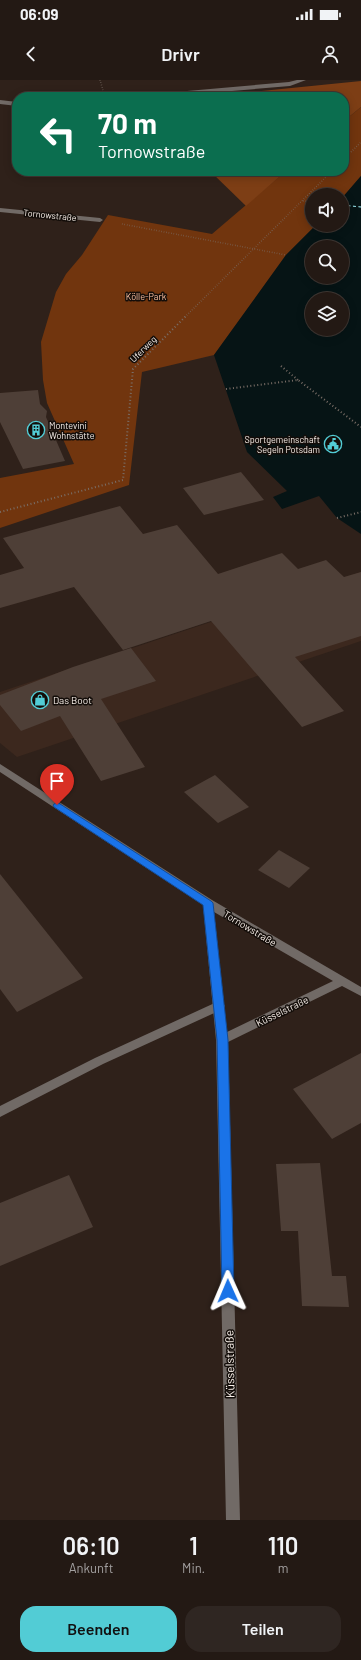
<!DOCTYPE html>
<html lang="de">
<meta charset="utf-8">
<style>
:root{--surface:#231914;--page:#2f2622;--text:#f1f3f6;--muted:#a3a0a0;--line:#403834;--accent:#52ccd5}
body{margin:0;font-family:Barlow,sans-serif;background:var(--page);color:var(--text);height:100vh;display:flex;flex-direction:column;font-size:15px;white-space:nowrap}
*{box-sizing:border-box;margin:0}
p{font-size:13px;color:var(--muted)}
.icon{flex:none;width:22px;height:22px;fill:none;stroke:currentColor;stroke-width:2;stroke-linecap:round;stroke-linejoin:round}
.map{position:relative;height:1440px;overflow:hidden}
.details{display:flex;flex-direction:column;background:var(--surface);flex:1}
.details>*{flex:none}
.top-card{position:absolute;left:12px;top:12px;width:337px;height:84px;border-radius:16px;box-shadow:0 2px 10px #0003,0 0 0 1px var(--line);background:#0b6e4f;color:#fff;overflow:hidden}
.fabs{position:absolute;left:305px;top:108px;display:grid;gap:8px}
.fabs a{display:grid;place-items:center;width:44px;height:44px;border-radius:50%;background:var(--surface);box-shadow:0 2px 10px #0003,0 0 0 1px var(--line);font-size:20px}
.pin{position:absolute;display:grid;place-items:center;width:34px;height:34px;color:#fff;margin:-41px -17px;border-radius:50% 50% 50% 0;rotate:-45deg;box-shadow:0 0 4px #0007}
.pin .icon{rotate:45deg}
.me{position:absolute;width:44px;margin:-22px;rotate:359deg;stroke-linejoin:round;filter:drop-shadow(0 0 3px #0008)}
.turn{display:flex;align-items:center;gap:14px;height:84px;padding:0 20px;font-size:18px}
.turn .icon{width:52px;height:52px;stroke-width:2.5}
.turn b{display:block;font-size:28px;line-height:34px}
.eta{display:flex;justify-content:space-evenly;align-items:center;height:68px;text-align:center}
.eta b{font-size:24px;font-weight:600;line-height:28px}
.cta{display:flex;gap:8px;margin-top:auto;padding:8px 20px}
.cta a{flex:1;height:46px;border-radius:16px;background:var(--accent);color:#111;font-size:16px;font-weight:600;line-height:46px;text-align:center}
.cta a+a{background:var(--page);color:var(--text)}
.status{display:flex;justify-content:space-between;align-items:center;height:28px;padding:0 20px;background:var(--surface);direction:ltr}
.status svg{height:11px;fill:currentColor}
header{display:flex;justify-content:space-between;align-items:center;height:52px;padding:0 20px;background:var(--surface);font-size:18px;font-weight:600}
.map>svg:first-child{display:block}
.built{fill:#3c281e}
.green{fill:#71350e}
.forest{fill:#7d3e15}
.water{fill:#061415;fill-rule:evenodd}
.lines{fill:none;stroke-linecap:round;stroke-linejoin:round}
.ferry{stroke:#a3f4fb;stroke-width:1;stroke-dasharray:3 2.5;stroke-linecap:butt}
.building{fill:#4e3f37}
.path-far1{stroke:#7a6e67;stroke-width:1.5;stroke-dasharray:0.5 2;stroke-linecap:butt}
.path{stroke:#7a6e67;stroke-width:2;stroke-dasharray:1 2.5;stroke-linecap:butt}
.lane{fill:#716a66;fill-rule:evenodd}
.street{fill:#716a66;fill-rule:evenodd}
.route{fill:#1a73e8;stroke:#114b97}
.labels{text-anchor:middle;dominant-baseline:central;stroke-width:3;stroke-linejoin:round;paint-order:stroke}
.far-street-label{font-size:9px;fill:#f8efe9;stroke:#130d09}
.far-park-label{font-size:9px;fill:#fdc2a3;stroke:#130d09}
.far-poi-label{font-size:9px;fill:#f8efe9;stroke:#130d09;text-anchor:start}
.poi-label{font-size:10px;fill:#f8efe9;stroke:#130d09;text-anchor:start}
.street-label{font-size:10px;fill:#f8efe9;stroke:#130d09}
.near-street-label{font-size:12px;fill:#f8efe9;stroke:#130d09}
</style>
<div class="status"><b>06:09</b><svg viewBox="0 0 49 12"><path d="M0 12V9h3v3zM5 12V6h3v6zM10 12V3h3v9zM15 12V0h3v12zM26 1h20v11H26zM47 4h2v5h-2z"/></svg></div>
<header><svg class="icon" aria-label="back" viewBox="0 0 24 24"><path d="M15 5l-7 7 7 7"/></svg>Drivr<svg class="icon" aria-label="person" viewBox="0 0 24 24"><circle cx="12" cy="8" r="4"/><path d="M4 21q1-7 8-7t8 7"/></svg></header>
<div class="map">
<svg width="361" height="1440" viewBox="0 0 361 1440">
<rect width="100%" height="100%" fill="#2f211a"/>
<path class="built" d="M361,492v69l-344,116 -17,-14v-51z"/>
<path class="green" d="M361,27v69l-19,22v-3h-30v30h4l-30,30 -72,100 -72,17 -13,113 -129,43v-50l74,-14 -27,-61 -4,-23 -2,-38 15,-50 10,-18 16,-19 26,-40 104,19 74,-63h58v-50z"/>
<g class="forest">
<path d="M361,1v26l-17,14v-24h-143z"/>
<path d="M210,91h76l-40,35z"/>
</g>
<path class="water" d="M361,96v358l-24,-16 -18,-22 -37,13 -9,-12 14,-6 -40,-39 -33,-97 72,-100 30,-30h26v-27zM312,167h30v30h-30zM312,219h30v30h-30z"/>
<g class="lines">
<path class="ferry" d="M342,125l19,2"/>
</g>
<g class="building">
<path d="M38,310l2,14 7,7 -1,6 19,44 -42,8 -23,-47v-29z"/>
<path d="M241,392l23,28 -60,15 -21,-27z"/>
<path d="M120,426l23,28 34,-9 41,49 64,-21 16,16 28,-9 18,17 17,-5v64l-66,21 49,54 -42,16 -91,-106 -88,29 -49,-63 -74,21v-33l24,-7 -21,-30z"/>
<path d="M131,568l25,33 -55,18 44,68 -44,14 -41,-65 -39,15 -21,-26v-10l73,-28z"/>
<path d="M215,695l34,32 -31,16 -34,-31z"/>
<path d="M279,770l31,18 -21,20 -31,-18z"/>
<path d="M0,794l83,104 -66,34 -17,-23z"/>
<path d="M361,973v70l-29,16 -39,-50z"/>
<path d="M320,1083l12,113h14l3,31 -47,-1 -4,-75h-17l-5,-67z"/>
<path d="M69,1095l24,52 -93,39v-63z"/>
</g>
<g class="lines">
<g class="path-far1">
<path d="M100,0l5,17"/>
<path d="M344,79l17,-17"/>
<path d="M303,121l9,1"/>
<path d="M122,144l164,31"/>
<path d="M185,237l147,-146"/>
</g>
<g class="path">
<path d="M281,286l17,14"/>
<path d="M226,309l72,-9 63,47"/>
<path d="M0,432l123,-32 10,-111 53,-53"/>
<path d="M337,438l24,-6"/>
</g>
<g class="lane">
<path d="M0,128l100,10 3,2 -3,2 -100,-10z"/>
<path d="M219,921l4,2 2,3 -2,3 -120,55 -103,53v-11l95,-48z"/>
</g>
<g class="street">
<path d="M297,0h9l-16,6 -130,11h-22l3,-2 148,-13z"/>
<path d="M0,20l17,2v4l-17,-2z"/>
<path d="M0,684l212,136 149,87v9l-19,-10 -114,56 12,478h-14l-10,-480 -13,-135 -203,-133zM214,832l119,69 -106,51z"/>
</g>
</g>
<path class="route" d="M57,722l154,99 2,2 15,137 6,251 -2,4 -4,2 -5,-2 -1,-4 -5,-251 -14,-135 -149,-98 -1,-2z"/>
<defs>
<symbol id="building-ring" viewBox="-11 -11 22 22"><circle r="9.5" fill="#130d09" stroke="#52ccd5" stroke-width="1.5"/><path d="M-4-6H4V6H1V3H-1V6H-4ZM-2.5-4.3h1.7v1.8h-1.7ZM.8-4.3h1.7v1.8H.8ZM-2.5-1h1.7V.8h-1.7ZM.8-1h1.7V.8H.8Z" fill="#52ccd5"/></symbol>
<symbol id="civic-ring" viewBox="-11 -11 22 22"><circle r="9.5" fill="#130d09" stroke="#52ccd5" stroke-width="1.5"/><path d="M-.6-6.5H3V-4.5H.6V-3L4-1V1h2V6H-6V1h2V-1L-.6-3ZM-1.2 2.5V6h2.4V2.5Z" fill="#52ccd5"/></symbol>
<symbol id="shop-ring" viewBox="-11 -11 22 22"><circle r="9.5" fill="#130d09" stroke="#52ccd5" stroke-width="1.5"/><path d="M-5-2.5h2.3a2.7 3.5 0 0 1 5.4 0H5L5.5 6h-11ZM-1.5-2.5h3a1.5 2.3 0 0 0-3 0Z" fill="#52ccd5"/></symbol>
</defs>
<g fill-rule="evenodd">
<use href="#building-ring" x="26" y="340" width="20" height="20"/>
<use href="#civic-ring" x="323" y="354" width="20" height="20"/>
<use href="#shop-ring" x="30" y="610" width="20" height="20"/>
</g>
<g class="labels">
<g class="far-street-label">
<text transform="translate(50 135) rotate(6)">Tornowstraße</text>
<text transform="translate(143 269) rotate(-45)">Uferweg</text>
</g>
<g class="far-park-label">
<text x="146" y="216">Kölle-Park</text>
</g>
<g class="far-poi-label">
<text x="49" y="345">Montevini<tspan x="49" dy="10">Wohnstätte</tspan></text>
<text x="320" y="359" text-anchor="end">Sportgemeinschaft<tspan x="320" dy="10">Segeln Potsdam</tspan></text>
</g>
<g class="poi-label">
<text x="53" y="620">Das Boot</text>
</g>
<g class="street-label">
<text transform="translate(250 848) rotate(31)">Tornowstraße</text>
<text transform="translate(282 931) rotate(-26)">Küsselstraße</text>
</g>
<g class="near-street-label">
<text transform="translate(229 1284) rotate(-91)">Küsselstraße</text>
</g>
</g>
</svg>
<div class="fabs">
<a><svg class="icon" aria-label="sound" viewBox="0 0 24 24"><path d="M4 9h4l5-4v14l-5-4H4zM17 9q2 3 0 6"/></svg></a>
<a><svg class="icon" aria-label="search" viewBox="0 0 24 24"><circle cx="10" cy="10" r="6"/><path d="M15 15l6 6"/></svg></a>
<a><svg class="icon" aria-label="layers" viewBox="0 0 24 24"><path d="M12 4l9 5-9 5-9-5zM3 14l9 5 9-5"/></svg></a>
</div>
<div class="pin" style="left:57px;top:725px;background:#d93025"><svg class="icon" aria-label="arrive" viewBox="0 0 24 24"><path d="M6 21V4h12l-3 4 3 4H6"/></svg></div>
<svg class="me" style="left:228px;top:1211px" viewBox="-20 -20 40 40"><path d="M0-17L14 15 0 8-14 15z" fill="#1a73e8" stroke="#fff" stroke-width="4"/></svg>
<div class="top-card">
<div class="turn"><svg class="icon" aria-label="left" viewBox="0 0 24 24"><path d="M17 20v-9H6M10 6l-5 5 5 5"/></svg><div><b>70 m</b>Tornowstraße</div></div>
</div>
</div>
<section class="details">
<div class="eta">
<div><b>06:10</b><p>Ankunft</p></div>
<div><b>1</b><p>Min.</p></div>
<div><b>110</b><p>m</p></div>
</div>
<div class="cta"><a>Beenden</a><a>Teilen</a></div>
</section>
